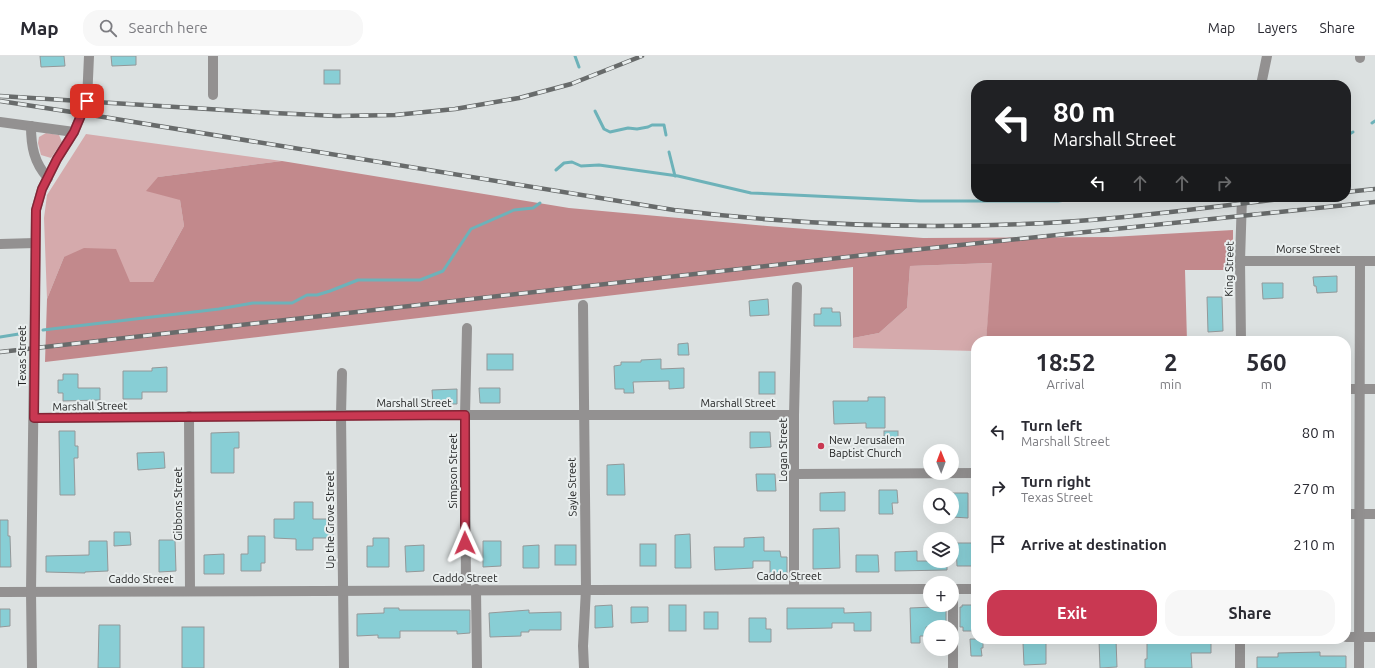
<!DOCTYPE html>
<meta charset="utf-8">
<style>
:root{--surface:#fff;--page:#f7f7f7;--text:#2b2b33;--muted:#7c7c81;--line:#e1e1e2;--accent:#c93852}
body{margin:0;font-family:Ubuntu,sans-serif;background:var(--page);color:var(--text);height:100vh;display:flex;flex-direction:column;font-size:15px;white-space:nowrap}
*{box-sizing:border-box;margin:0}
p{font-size:13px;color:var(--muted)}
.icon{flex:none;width:22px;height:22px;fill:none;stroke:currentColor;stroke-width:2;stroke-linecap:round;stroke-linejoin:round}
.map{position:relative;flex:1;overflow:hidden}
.details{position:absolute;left:971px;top:280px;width:380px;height:308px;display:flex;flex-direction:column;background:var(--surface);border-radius:16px;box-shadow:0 4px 16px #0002}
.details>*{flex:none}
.guide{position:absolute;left:971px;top:24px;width:380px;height:122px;border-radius:16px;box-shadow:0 4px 16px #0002;background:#202124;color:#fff;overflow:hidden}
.needle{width:26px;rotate:359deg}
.fabs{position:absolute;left:923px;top:388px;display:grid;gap:8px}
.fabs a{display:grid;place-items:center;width:36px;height:36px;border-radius:50%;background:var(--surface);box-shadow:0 4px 16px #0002;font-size:20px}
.pin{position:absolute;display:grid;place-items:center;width:34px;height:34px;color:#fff;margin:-17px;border-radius:8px;box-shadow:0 2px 6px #0006}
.me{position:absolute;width:44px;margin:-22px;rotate:359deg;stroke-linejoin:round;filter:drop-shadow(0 0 3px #0008)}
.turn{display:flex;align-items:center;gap:14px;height:84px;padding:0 16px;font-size:18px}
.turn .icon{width:52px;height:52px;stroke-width:2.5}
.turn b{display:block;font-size:28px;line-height:34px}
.lanes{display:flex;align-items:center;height:38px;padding:0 16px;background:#0003;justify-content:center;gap:20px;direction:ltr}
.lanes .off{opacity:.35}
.eta{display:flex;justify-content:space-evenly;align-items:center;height:68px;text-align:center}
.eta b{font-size:24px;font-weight:700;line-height:28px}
.cta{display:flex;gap:8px;margin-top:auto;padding:8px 16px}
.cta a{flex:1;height:46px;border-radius:16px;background:var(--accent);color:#fff;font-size:16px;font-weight:700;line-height:46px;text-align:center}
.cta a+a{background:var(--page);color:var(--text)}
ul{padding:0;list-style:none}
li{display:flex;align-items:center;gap:12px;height:56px;padding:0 16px}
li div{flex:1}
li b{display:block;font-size:15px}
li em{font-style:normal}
header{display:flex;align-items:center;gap:24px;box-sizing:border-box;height:56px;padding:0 20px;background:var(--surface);border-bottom:1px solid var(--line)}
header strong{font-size:19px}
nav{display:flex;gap:22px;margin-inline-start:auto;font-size:14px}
.search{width:280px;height:36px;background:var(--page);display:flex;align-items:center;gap:10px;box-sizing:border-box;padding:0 14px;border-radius:16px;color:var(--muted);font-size:15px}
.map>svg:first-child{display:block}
.green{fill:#d5aaac}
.forest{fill:#c2898c}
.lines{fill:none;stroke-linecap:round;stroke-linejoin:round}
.stream{stroke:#6db2b9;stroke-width:3}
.building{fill:#88ced5;stroke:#949899}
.minor{stroke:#939191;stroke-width:10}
.rail-casing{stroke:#686b6b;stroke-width:4.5}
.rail{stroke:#e9eeee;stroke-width:3;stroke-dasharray:9;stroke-linecap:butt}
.route-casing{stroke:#832435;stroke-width:10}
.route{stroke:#c93852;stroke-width:7}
.poi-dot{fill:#c93852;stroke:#e9eeee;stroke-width:1.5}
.labels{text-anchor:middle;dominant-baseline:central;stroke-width:4;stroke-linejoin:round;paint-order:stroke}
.street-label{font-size:11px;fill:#232424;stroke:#e9eeee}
.poi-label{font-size:11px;fill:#232424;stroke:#e9eeee;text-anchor:start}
</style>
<header>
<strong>Map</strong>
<div class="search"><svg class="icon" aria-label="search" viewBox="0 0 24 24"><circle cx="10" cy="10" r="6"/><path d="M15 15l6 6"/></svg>Search here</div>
<nav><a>Map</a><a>Layers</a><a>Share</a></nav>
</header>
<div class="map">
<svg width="1375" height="612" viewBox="0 0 1375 612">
<rect width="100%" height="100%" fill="#dce1e1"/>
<g class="green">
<path d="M46,77l13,2 3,7 -11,16 -10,-3 -3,-12 1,-6z"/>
<path d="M86,78l196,27 -124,16 22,23 4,26 -31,56h-23l-66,-25 -17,42 -3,-81 3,-23z"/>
<path d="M993,207l-7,78h-10v10l-123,-3v-10l26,-5 28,-25 3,-42z"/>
</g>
<path class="forest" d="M282,105l287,47 198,18 156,12 188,-1 122,-7v40h-48l2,71h-201l6,-78 -82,3 -3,42 -28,25 -26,5v-71l-808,95 2,-63 17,-42 20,-9 32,1 14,33h23l31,-56 -4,-26 -34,-9 12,-14z"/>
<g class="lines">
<g class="stream">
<path d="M575,0l4,11"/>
<path d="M595,55l9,18 6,3 18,-4 9,1 11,-2 4,-2h12l2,10"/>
<path d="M1372,67l3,-2"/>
<path d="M1346,80l7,-4"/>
<path d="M669,96l6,24"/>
<path d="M556,114l8,-7 8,-1 9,4 18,-1 79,11 73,17 169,8h138l34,-4"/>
<path d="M43,274l176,-21 34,-6h39l15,-8h10l13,-4 28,-11h62l23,-9 28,-42 43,-19 19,-2 7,-5"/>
<path d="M0,281l25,-4"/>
</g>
</g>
<g class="building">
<path d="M40,0h24l1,10 -24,1z"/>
<path d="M111,0h25v9l-24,1z"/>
<rect x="324" y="14" width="16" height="14"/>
<path d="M1337,220v16l-20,1 -1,-7h-2l-1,-9z"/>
<path d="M1262,227h21v15l-20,1z"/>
<path d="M1207,241h15l1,34 -15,1z"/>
<path d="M768,243l1,16 -19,1 -1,-15z"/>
<path d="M821,252h11v4h8l1,14h-27v-12h7z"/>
<path d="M688,287l1,12h-11v-11z"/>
<rect x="487" y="298" width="26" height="16"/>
<path d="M661,303v10l23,-1v20l-15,1v-8l-36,1 1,11h-10v-4h-9l-1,-23 7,-1v-3h20v-2z"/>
<path d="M167,311v25h-25v7h-19v-28h29v-3z"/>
<rect x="759" y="316" width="16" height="22"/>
<path d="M63,318h15v14h22v12l-37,1v-8h-5v-13h5z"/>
<path d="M479,332h21v15h-20z"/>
<path d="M457,333v15h-24l-1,-14z"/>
<path d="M868,341h17v31h-19v-5l-32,1 -1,-23h35z"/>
<path d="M59,375h16v15h3v12h-4l1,37h-15z"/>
<rect x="884" y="375" width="14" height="12"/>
<path d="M239,376v16h-5v25h-23v-40z"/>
<path d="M750,376h20l1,15 -21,1z"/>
<path d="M164,396l1,16 -27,2 -1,-17z"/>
<path d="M624,408l1,31h-18v-30z"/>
<path d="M756,418h19l1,17h-19z"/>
<path d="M879,434h18l1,13h-6l1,11h-14z"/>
<path d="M845,436v19h-25v-18z"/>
<path d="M952,437h16v25l-16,-1z"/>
<path d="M294,446h19v17h20v19h-20v12h-17v-11l-22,-1v-19h20z"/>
<path d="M0,464h8v16h2l1,31h-11z"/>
<path d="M839,472l1,40 -27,1v-40z"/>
<path d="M114,476h16l1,13 -17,1z"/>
<path d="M690,478l1,34h-16v-33z"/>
<path d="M248,480h17v27h-4v8h-20v-17h7z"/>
<path d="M764,481v14h16l1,6h6v16l-17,1v-13h-17v7l-38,2 -1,-23h30v-9z"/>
<path d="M373,482h16v29h-22v-21h6z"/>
<path d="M159,484h16l1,31 -17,1z"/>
<path d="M89,485h18l1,30 -23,1v1l-39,-1v-16l43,-1z"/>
<path d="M483,485h18v25l-18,1z"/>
<path d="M956,487h19v23h-18z"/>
<rect x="640" y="488" width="16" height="22"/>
<path d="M424,489v26l-18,1 -1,-26z"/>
<path d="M539,489v23h-16v-22z"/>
<rect x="555" y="489" width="21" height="20"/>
<path d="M917,495v10h30v9l-52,1v-19z"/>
<path d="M224,498v20h-20v-19z"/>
<path d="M856,499h22l1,17h-23z"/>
<path d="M612,549l1,22 -18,1v-22z"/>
<rect x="669" y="549" width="17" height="26"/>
<path d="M962,549h14v26h-13v-4h-3v-20h2z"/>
<path d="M631,551h17v15l-17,1z"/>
<path d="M934,551h12v20h-20v9h-6v7h-9l-1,-35z"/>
<path d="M384,552h15v2h71v23l-13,1v-3h-57v7h-22v-3l-21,1v-22l27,-1z"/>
<path d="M787,552h57v5l27,-1v19h-17v-8h-22v5l-45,1z"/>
<path d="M0,553h10v17l-10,1z"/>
<path d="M529,554v3l32,-1v18h-32v2h-8v4l-31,1 -1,-24z"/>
<rect x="704" y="556" width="14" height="17"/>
<path d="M749,562h17v11h5v13h-22z"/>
<path d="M99,569h21v43h-22z"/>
<rect x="182" y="571" width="22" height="41"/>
<path d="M970,583h13v9h-2l1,8h-11z"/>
<path d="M1147,583h64v14h-20l1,15h-47v-9h2z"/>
<path d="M1099,584h17l1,27 -17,1z"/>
<path d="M1023,587h23v21l-22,1z"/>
<path d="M1320,596v4h26v12h-89v-11h21v-4z"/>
</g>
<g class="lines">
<g class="minor">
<path d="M213,0v39"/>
<path d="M1360,0v2"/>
<path d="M1261,29l6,-29"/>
<path d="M0,66l74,10"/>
<path d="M31,70c0,20 3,37 17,52"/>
<path d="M0,188l35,-1"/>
<path d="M1240,205h135"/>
<path d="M583,249l3,284 -3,57 1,22"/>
<path d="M1241,285l-1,-80 2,-64"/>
<path d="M342,317l-1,42 3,253"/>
<path d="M1346,333h29"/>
<path d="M189,360l1,175"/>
<path d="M34,362l307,-3h453"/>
<path d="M795,418l181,-1"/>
<path d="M1346,458h29"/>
<path d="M794,532v-173l3,-128"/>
<path d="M466,533l-1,-174 2,-87"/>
<path d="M476,533l1,79"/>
<path d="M952,533h24"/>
<path d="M0,536l930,-3"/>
<path d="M1346,581h29"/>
<path d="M32,612l-1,-76 5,-382 6,-21 15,-30 17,-27 13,-31 2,-45"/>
<path d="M953,612v-79"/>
<path d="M1240,612v-29"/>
<path d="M1359,612l1,-407"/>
</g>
<defs>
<g id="rail">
<path d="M0,40l274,17 63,3 58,-1 60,-6 64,-11 52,-14 71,-28"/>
<path d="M0,45l91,14 583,95c116,14 232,19 349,14 92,-3 184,-17 276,-27"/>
<path d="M1346,136l29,-3"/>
<path d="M0,296l874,-98 501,-52"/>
</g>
</defs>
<use href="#rail" class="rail-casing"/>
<use href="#rail" class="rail"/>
</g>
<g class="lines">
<defs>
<path id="route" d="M87,45l-13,31 -17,27 -15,30 -6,21 -2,208 431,-3v128"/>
</defs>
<use href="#route" class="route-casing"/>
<use href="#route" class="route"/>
</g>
<circle class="poi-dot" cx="821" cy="390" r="4"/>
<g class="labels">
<g class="street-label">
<text x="1308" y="193">Morse Street</text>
<text transform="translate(1229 213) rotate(-89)">King Street</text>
<text transform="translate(22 300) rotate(-90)">Texas Street</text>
<text x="414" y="347">Marshall Street</text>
<text x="738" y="347">Marshall Street</text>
<text transform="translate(90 350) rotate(-1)">Marshall Street</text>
<text transform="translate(783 394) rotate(-90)">Logan Street</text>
<text transform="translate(453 415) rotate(-90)">Simpson Street</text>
<text transform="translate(572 431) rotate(-91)">Sayle Street</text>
<text transform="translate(178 448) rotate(-90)">Gibbons Street</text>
<text transform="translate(330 464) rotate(-90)">Up the Grove Street</text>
<text x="789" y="520">Caddo Street</text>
<text x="465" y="522">Caddo Street</text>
<text x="141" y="523">Caddo Street</text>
</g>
<g class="poi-label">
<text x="829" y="384">New Jerusalem<tspan x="829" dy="13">Baptist Church</tspan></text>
</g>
</g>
</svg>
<div class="fabs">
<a><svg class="needle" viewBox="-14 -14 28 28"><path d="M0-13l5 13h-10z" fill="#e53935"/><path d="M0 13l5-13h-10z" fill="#7c7c81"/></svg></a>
<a><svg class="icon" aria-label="search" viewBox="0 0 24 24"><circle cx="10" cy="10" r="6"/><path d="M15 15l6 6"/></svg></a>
<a><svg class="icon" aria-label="layers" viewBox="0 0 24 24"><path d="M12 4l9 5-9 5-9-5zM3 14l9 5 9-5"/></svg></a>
<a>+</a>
<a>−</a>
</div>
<div class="pin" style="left:87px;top:45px;background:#d93025"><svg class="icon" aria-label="arrive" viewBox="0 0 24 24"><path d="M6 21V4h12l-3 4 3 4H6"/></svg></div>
<svg class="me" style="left:465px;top:487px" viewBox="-20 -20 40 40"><path d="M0-17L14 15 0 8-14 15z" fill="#c93852" stroke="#fff" stroke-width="4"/></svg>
<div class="guide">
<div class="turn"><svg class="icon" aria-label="left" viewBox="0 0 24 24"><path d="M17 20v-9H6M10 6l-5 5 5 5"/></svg><div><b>80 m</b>Marshall Street</div></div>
<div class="lanes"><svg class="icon" aria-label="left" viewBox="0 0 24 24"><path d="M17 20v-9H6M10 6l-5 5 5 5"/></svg><svg class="icon off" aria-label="ahead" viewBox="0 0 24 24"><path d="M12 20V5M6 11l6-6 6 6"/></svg><svg class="icon off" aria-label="ahead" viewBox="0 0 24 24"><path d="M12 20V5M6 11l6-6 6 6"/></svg><svg class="icon off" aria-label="right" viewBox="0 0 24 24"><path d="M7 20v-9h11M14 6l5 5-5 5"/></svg></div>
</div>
<section class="details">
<div class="eta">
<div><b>18:52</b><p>Arrival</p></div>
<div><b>2</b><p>min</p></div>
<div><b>560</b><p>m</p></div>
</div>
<ul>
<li><svg class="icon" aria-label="left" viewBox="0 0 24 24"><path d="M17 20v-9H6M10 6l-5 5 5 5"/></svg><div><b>Turn left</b><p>Marshall Street</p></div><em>80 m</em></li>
<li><svg class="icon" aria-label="right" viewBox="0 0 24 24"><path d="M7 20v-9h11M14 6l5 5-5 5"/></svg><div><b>Turn right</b><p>Texas Street</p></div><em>270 m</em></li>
<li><svg class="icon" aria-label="arrive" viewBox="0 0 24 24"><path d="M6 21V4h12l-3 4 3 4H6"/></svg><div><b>Arrive at destination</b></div><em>210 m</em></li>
</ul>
<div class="cta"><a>Exit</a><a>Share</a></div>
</section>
</div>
